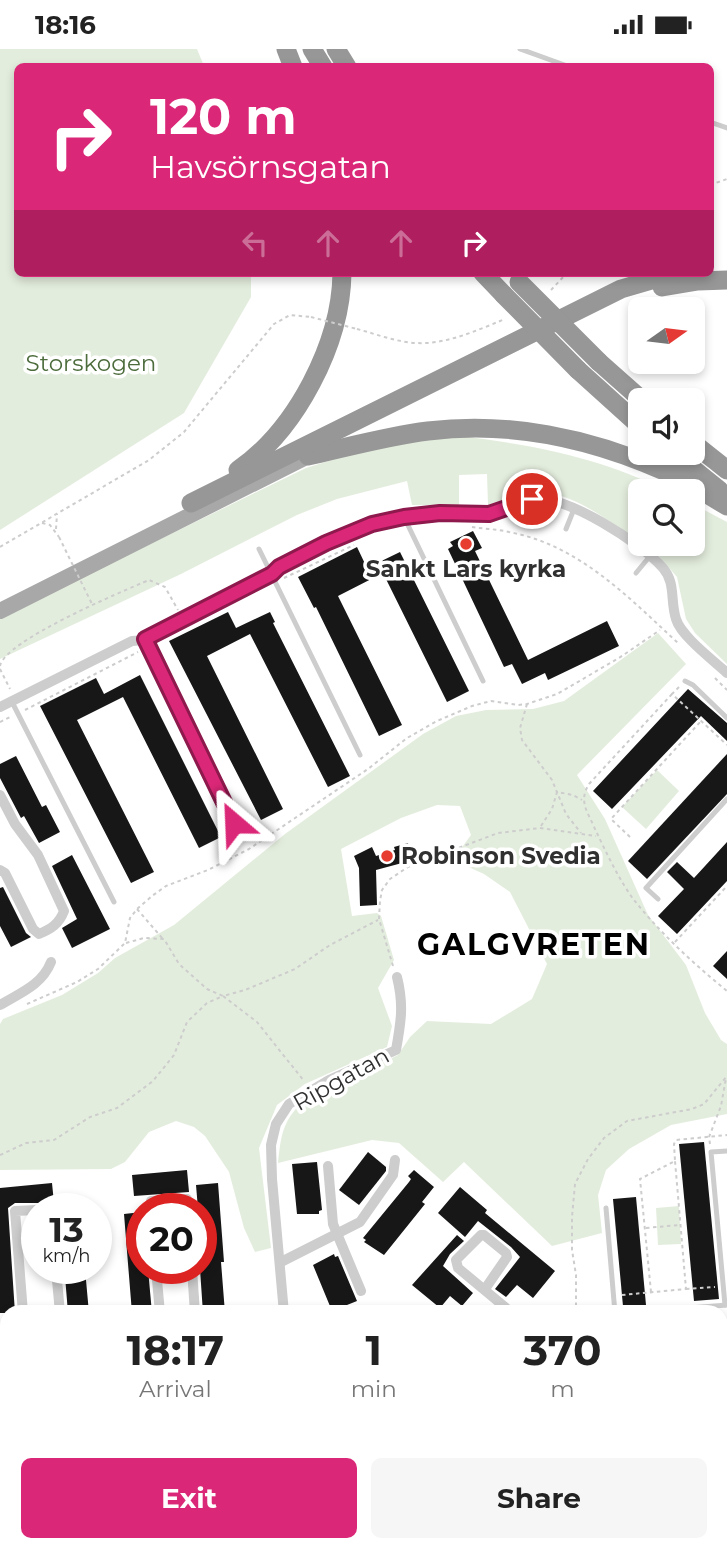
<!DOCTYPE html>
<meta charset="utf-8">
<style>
:root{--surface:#fff;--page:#f6f6f6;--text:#222;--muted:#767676;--accent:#db2777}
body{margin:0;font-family:Montserrat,sans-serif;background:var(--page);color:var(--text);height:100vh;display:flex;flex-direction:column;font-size:26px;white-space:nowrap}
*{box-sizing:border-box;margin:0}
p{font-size:23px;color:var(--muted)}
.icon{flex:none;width:38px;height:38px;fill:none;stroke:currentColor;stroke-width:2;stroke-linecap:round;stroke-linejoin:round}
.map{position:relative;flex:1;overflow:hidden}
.side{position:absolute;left:0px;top:1256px;width:728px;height:247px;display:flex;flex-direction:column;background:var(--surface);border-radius:21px 21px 0 0;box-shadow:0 4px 10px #0003}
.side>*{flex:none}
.hud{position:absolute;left:14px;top:14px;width:700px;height:214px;border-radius:10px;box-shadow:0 4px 10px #0003;background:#db2777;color:#fff;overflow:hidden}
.needle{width:46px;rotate:76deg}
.tools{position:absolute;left:628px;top:248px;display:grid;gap:14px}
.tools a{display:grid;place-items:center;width:77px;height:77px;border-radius:10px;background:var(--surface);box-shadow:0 4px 10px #0003;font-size:35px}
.speed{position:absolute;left:21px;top:1144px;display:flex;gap:14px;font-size:35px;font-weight:700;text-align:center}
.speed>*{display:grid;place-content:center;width:91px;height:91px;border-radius:50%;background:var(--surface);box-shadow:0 4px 10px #0003;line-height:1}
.speed small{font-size:18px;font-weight:400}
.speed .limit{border:10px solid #d22;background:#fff;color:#111}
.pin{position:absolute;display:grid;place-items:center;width:60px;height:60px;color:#fff;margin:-30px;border:4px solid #fff;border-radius:50%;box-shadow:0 2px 7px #0007}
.me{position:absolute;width:77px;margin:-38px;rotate:334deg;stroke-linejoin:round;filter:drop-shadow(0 0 5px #0008)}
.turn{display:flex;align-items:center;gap:24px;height:147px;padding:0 21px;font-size:32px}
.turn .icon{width:91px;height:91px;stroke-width:2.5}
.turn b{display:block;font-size:49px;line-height:60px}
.lanes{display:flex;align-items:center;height:66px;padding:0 21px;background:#0003;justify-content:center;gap:35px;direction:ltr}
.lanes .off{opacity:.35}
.eta{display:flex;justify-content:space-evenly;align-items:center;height:119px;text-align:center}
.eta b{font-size:42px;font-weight:700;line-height:49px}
.button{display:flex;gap:14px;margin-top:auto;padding:14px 21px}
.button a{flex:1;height:80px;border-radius:10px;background:var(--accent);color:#fff;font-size:28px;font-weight:700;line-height:80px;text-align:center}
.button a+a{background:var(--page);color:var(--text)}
.status{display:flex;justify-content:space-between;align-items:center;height:49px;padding:0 35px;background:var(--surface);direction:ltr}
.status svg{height:19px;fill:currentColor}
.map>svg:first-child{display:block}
.green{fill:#e3eddd}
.building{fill:#171717}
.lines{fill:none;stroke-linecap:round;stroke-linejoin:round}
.path{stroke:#cdcdcd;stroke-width:2;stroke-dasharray:3.5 3.5;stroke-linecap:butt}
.service{stroke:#cdcdcd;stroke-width:5}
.minor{stroke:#cdcdcd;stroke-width:10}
.tertiary{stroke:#cdcdcd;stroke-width:12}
.primary{stroke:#a8a8a8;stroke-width:16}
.motorway{stroke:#979797;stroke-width:19}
.path-bridge{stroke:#cdcdcd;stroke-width:2;stroke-dasharray:3.5 3.5;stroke-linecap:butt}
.motorway-bridge{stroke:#979797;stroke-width:19}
.route-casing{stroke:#8e194d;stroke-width:18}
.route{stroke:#db2777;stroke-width:12}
.poi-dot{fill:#e73d31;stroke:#fff;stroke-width:2.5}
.labels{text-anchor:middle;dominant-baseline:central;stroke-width:7;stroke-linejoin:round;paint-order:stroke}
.park-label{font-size:23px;fill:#4c6c3c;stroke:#fff}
.poi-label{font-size:23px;font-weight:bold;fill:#303030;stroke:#fff}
.street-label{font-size:23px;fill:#303030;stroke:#fff}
.district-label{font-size:30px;font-weight:bold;letter-spacing:2px;fill:#000;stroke:#fff}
</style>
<div class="status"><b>18:16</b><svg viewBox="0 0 49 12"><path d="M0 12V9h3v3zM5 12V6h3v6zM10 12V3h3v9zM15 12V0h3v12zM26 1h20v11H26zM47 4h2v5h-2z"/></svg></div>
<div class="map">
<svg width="727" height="1502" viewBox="0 0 727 1502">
<rect width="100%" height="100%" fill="#fff"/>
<g class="green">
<path d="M0,0h197l7,17 -186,1v206h233v24l-67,116 -184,117z"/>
<path d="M468,388c70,9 137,22 200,55h-28v51c-32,-22 -70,-55 -111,-51 -12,1 -26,11 -41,13l-1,-31 -28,1v30h-47l-5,-24 -70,18 -40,16 -116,59 -181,85v-42l306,-149 58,-18 57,-11z"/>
<path d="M693,455l34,18v142l-32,-31 -9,-14 -9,-42 -20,-23 -14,-10h50z"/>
<path d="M658,584l28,31 -109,111 28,44 43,96 38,50 19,48 16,27 6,4v70l-56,11 -42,24 -23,21 -8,25 4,38 -50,13 -88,-84 -21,20 -44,-39 -27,-3 -94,23c3,-27 4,-40 23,-60l97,-48 12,-18 17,-16 64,3 41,-25 15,-35 -37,-72 -26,-18 -29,-13 5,-11 11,-15 -11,-29 -23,-1 -36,13 -60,31 11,67 25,-3 4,3 13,44 -16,28 14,38 -5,21 -82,37 -28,21 -18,43 12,100 -16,4 -11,-24 -15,-56 -24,-36 -11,-9 -18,-6 -27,11 -24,30 -14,7 -111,1v-146l3,-5 59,-24 36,-22 17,-15 59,-33 111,-91 138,-100 33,-18 30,-6 47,-1 31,-8z"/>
<path d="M657,721l22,21 -33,38 -24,-22z"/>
<path d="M679,1157l2,38 -23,1 -2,-37z"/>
<path d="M0,1288l5,3 2,68 -7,1z"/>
<path d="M721,1327l6,2v173h-38l-6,-6h38z"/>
<path d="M188,1496h429l-5,6h-423z"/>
</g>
<g class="building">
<path d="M473,482l9,17 -7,3 53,109 79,-39 12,25 -71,34 -3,-7 -23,11 -10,-20 -8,3 -56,-118 5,-3 -3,-4z"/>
<path d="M357,498l10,21 33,-16 69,139 -22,11 -64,-129 -45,23 64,129 -23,11 -63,-129 -2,1 -16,-31z"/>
<path d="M228,563l8,16 34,-16 5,10 -2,1 77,153 -22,11 -78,-153 -43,22 76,153 -22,11 -92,-179z"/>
<path d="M140,626l81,162 -22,11 -76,-151 -46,23 77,152 -23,11 -91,-177 56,-28 8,16z"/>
<path d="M688,640l39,34v18l-26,-25 -89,93 -19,-18z"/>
<path d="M727,705v40l-80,85 -19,-18z"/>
<path d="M16,707l26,51 4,-2 14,27 -21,11 -15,-27 -3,2 -21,-40v-14z"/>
<path d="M727,793v39l-50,53 -19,-18 26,-27 -17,-17 10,-10 17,16z"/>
<path d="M408,794l3,13 -10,3 1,4 -26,7 1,35 -17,1 -1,-38 -5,-12 18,-9 4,9 19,-6 -1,-3z"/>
<path d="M72,806l38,74 -38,19 -10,-20 15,-9 -25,-53z"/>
<path d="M3,838l23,46 5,4 -20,10 -11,-21v-38z"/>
<path d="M727,902v28l-14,-13z"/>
<path d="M704,1093l15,157 -25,2 -15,-157z"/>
<path d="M368,1103l18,15v4l-27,34 -20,-15z"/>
<path d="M317,1113l5,48 -3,1v3h-22l-5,-50z"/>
<path d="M187,1121l2,22 -55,4 -2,-21z"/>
<path d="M414,1121l20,17 -12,15 3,2 -41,51 -20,-13 2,-2 -3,-2 46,-56 2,-3 -3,-3z"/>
<path d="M52,1134l2,20h-39l-7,5 7,105h-15v-125z"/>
<path d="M218,1134l6,79h-3l4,51h-22l-3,-44 2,-5 -1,-55h-3l-2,-24z"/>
<path d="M460,1138l27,23 -2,3 70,58 -22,27 -16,-13 -11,12 -11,-8 25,-32 -9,-10 -33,-26 -13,16 -27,-24z"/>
<path d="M82,1147l1,13h-21l-1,-12z"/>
<path d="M636,1148l10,108 -23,1 -10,-107z"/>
<path d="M142,1163v57h6l4,44h-20l-8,-99z"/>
<path d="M457,1186l7,6 -14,13 -7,12 30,27 -11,13 -12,-10 -10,12 -28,-23z"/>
<path d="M334,1205l1,3 3,-1 19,45 -25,10 -19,-46z"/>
<path d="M67,1220h18l4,44h-21l-3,-37h3z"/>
</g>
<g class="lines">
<g class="path">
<path d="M710,136l17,-6"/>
<path d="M551,241l16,-17"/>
<path d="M357,280c19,5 39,13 59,14 29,2 62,-13 89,-24"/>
<path d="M42,474l8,2 9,12"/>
<path d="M472,478c12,2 25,2 37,5 70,13 119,65 169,111"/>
<path d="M56,480l1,-15"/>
<path d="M0,498l149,-87 35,-28 90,-108 16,-9 21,2"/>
<path d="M284,529l70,-33"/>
<path d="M0,617c4,-25 123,-75 149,-86l16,7 13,23"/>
<path d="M0,620l10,20"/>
<path d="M715,629l12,12"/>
<path d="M679,638l-7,7 55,51"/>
<path d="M672,645l-83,90c-11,18 -1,28 6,45 11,23 24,51 39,71 27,34 60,64 93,91"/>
<path d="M527,655l-7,24 2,12 30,40 14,34 15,19"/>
<path d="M25,661l113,-58"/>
<path d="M0,673l10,-5"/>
<path d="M541,777l11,-17 5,-17 16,3 9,5"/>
<path d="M630,788l-19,-18 91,-99"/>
<path d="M137,860l26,30"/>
<path d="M675,893l52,-56"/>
<path d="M126,894l18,-5 20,1 15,25 28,25 16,7 22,-6 50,-21 35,-24 48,-25"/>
<path d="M393,917l-14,-47 1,-18 2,-11 8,-11 18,-12 90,-34 42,-5 56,8"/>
<path d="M27,955l50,-22 21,-13 27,-26 5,-25 7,-9 15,-13 14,-10 42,-16 41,-21 119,-80 39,-31 30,-17 35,-15 19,-5 27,4 9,-1 30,-10 62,-36 41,-28"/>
<path d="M710,1095l-1,-7 12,-31 5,-28"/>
<path d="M0,1106l26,-12 28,-3 36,-23 27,-9 36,-27 21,-26 13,-33 20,-19 16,-7 34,26 47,59"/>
<path d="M646,1179l33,-3"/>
<path d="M686,1240l29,-2"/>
<path d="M651,1243l-11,-113 35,-18 -1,-17 2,-4 51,-5"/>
<path d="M622,1246l64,-6 -11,-128"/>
<path d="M576,1264v-38l-4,-25v-33l3,-33 13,-25 16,-21 23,-17 65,-12 12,-5 23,-28"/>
<path d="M721,1371h6"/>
<path d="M0,1411l7,-1"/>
<path d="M721,1439l6,5"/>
<path d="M227,1496l2,6"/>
<path d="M330,1502l6,-6"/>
</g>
<g class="service">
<path d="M520,0l50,18"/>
<path d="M710,73l17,6"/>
<path d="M404,468l79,164"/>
<path d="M566,480l8,-20"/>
<path d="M259,500l101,206"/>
<path d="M636,524l14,-17"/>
<path d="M145,591l89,183"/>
<path d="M685,632l8,4 34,33"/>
<path d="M12,653l102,200"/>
<path d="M658,850l-12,-11 81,-89"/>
<path d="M606,1159l9,105"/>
<path d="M725,1256l-14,-153 16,-1"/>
<path d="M627,1264l100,-8"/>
</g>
<g class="minor">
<path d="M0,658l132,-66 13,-1 127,-66 7,-7c47,-24 91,-47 145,-53 21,-2 43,3 64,0 16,-2 29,-14 45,-15 34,-4 108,44 130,69 13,15 7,33 13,51 5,17 37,41 51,54"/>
<path d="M0,746l15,29 23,31 26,56c-5,13 -13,18 -25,23l-6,-5 -28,-56 -5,-3"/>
<path d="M0,956c20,-12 42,-20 51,-43"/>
<path d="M328,1117l5,58 28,67"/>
<path d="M151,1160v-8l36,-2 1,10"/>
<path d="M281,1213l79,-40 33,-47 2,-15"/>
<path d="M56,1220l4,44"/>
<path d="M156,1220l4,44"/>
<path d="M192,1220l3,44"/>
<path d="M485,1240l22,-32 -1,-4 -22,-18h-3l-25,25 2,8 54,45"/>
<path d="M23,1264l-8,-102 22,-1"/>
<path d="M284,1264l-12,-134 -1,-34 5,-21 13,-20 40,-24 67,-30c5,-28 8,-45 1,-73"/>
</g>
<g class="tertiary">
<path d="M721,1311h6"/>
<path d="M721,1323h6"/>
<path d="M0,1370l7,-1"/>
<path d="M0,1381h7"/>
</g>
<path class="primary" d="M0,562l308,-155"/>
<g class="motorway">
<path d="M286,0l7,18"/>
<path d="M312,0l11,18"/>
<path d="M336,0l11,18"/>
<path d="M483,224l21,22"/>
<path d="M662,238l36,-6 29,-1"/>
<path d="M599,313l44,39"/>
<path d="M578,321l62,56"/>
<path d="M693,394l34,27"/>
<path d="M673,404l46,37"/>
<path d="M308,407c40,-9 80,-20 120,-25 80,-10 161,7 234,39 22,9 44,24 65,36"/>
<path d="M238,421c58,-40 103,-126 104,-197"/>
<path d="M191,454l430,-214 55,-16"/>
</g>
<g class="path-bridge">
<path d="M311,268l46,12"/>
<path d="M59,488l33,67"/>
</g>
<g class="motorway-bridge">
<path d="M519,233l80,80"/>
<path d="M504,246l74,75"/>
</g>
</g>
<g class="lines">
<defs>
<path id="route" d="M234,774l-89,-184 127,-65 7,-7 47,-24 46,-19 32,-7 36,-4 49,1 43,-15"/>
</defs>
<use href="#route" class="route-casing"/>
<use href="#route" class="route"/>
</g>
<g class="poi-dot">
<circle cx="466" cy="495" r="7"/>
<circle cx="387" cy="807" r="7"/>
</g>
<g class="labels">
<g class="park-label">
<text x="91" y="314">Storskogen</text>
</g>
<g class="poi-label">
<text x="466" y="520">Sankt Lars kyrka</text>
<text x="401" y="807" text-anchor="start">Robinson Svedia</text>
</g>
<g class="street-label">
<text transform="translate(341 1030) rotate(-29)">Ripgatan</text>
</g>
<g class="district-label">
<text x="534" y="895">GALGVRETEN</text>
</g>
</g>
</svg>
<div class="tools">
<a><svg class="needle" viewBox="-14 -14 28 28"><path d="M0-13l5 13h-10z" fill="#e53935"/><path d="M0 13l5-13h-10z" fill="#767676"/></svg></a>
<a><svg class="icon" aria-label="sound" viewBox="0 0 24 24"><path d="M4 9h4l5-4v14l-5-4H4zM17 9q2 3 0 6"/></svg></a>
<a><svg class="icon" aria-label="search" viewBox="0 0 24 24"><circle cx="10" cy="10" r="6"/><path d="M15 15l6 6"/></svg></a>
</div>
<div class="speed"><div>13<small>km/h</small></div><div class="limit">20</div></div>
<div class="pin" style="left:532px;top:450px;background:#d93025"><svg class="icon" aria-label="arrive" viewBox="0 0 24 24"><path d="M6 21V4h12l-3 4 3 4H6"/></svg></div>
<svg class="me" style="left:234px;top:774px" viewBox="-20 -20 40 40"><path d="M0-17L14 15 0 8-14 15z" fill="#db2777" stroke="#fff" stroke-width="4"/></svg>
<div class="hud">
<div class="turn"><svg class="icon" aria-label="right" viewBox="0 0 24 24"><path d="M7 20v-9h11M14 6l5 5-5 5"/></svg><div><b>120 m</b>Havsörnsgatan</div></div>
<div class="lanes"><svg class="icon off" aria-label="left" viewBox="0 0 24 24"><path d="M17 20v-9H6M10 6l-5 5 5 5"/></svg><svg class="icon off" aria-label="ahead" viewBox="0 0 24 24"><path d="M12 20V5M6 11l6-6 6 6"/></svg><svg class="icon off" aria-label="ahead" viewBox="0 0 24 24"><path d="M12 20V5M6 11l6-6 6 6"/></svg><svg class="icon" aria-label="right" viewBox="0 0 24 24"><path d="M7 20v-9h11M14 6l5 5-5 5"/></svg></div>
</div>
<section class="side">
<div class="eta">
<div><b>18:17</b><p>Arrival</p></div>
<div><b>1</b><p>min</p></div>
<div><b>370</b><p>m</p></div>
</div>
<div class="button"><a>Exit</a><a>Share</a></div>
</section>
</div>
